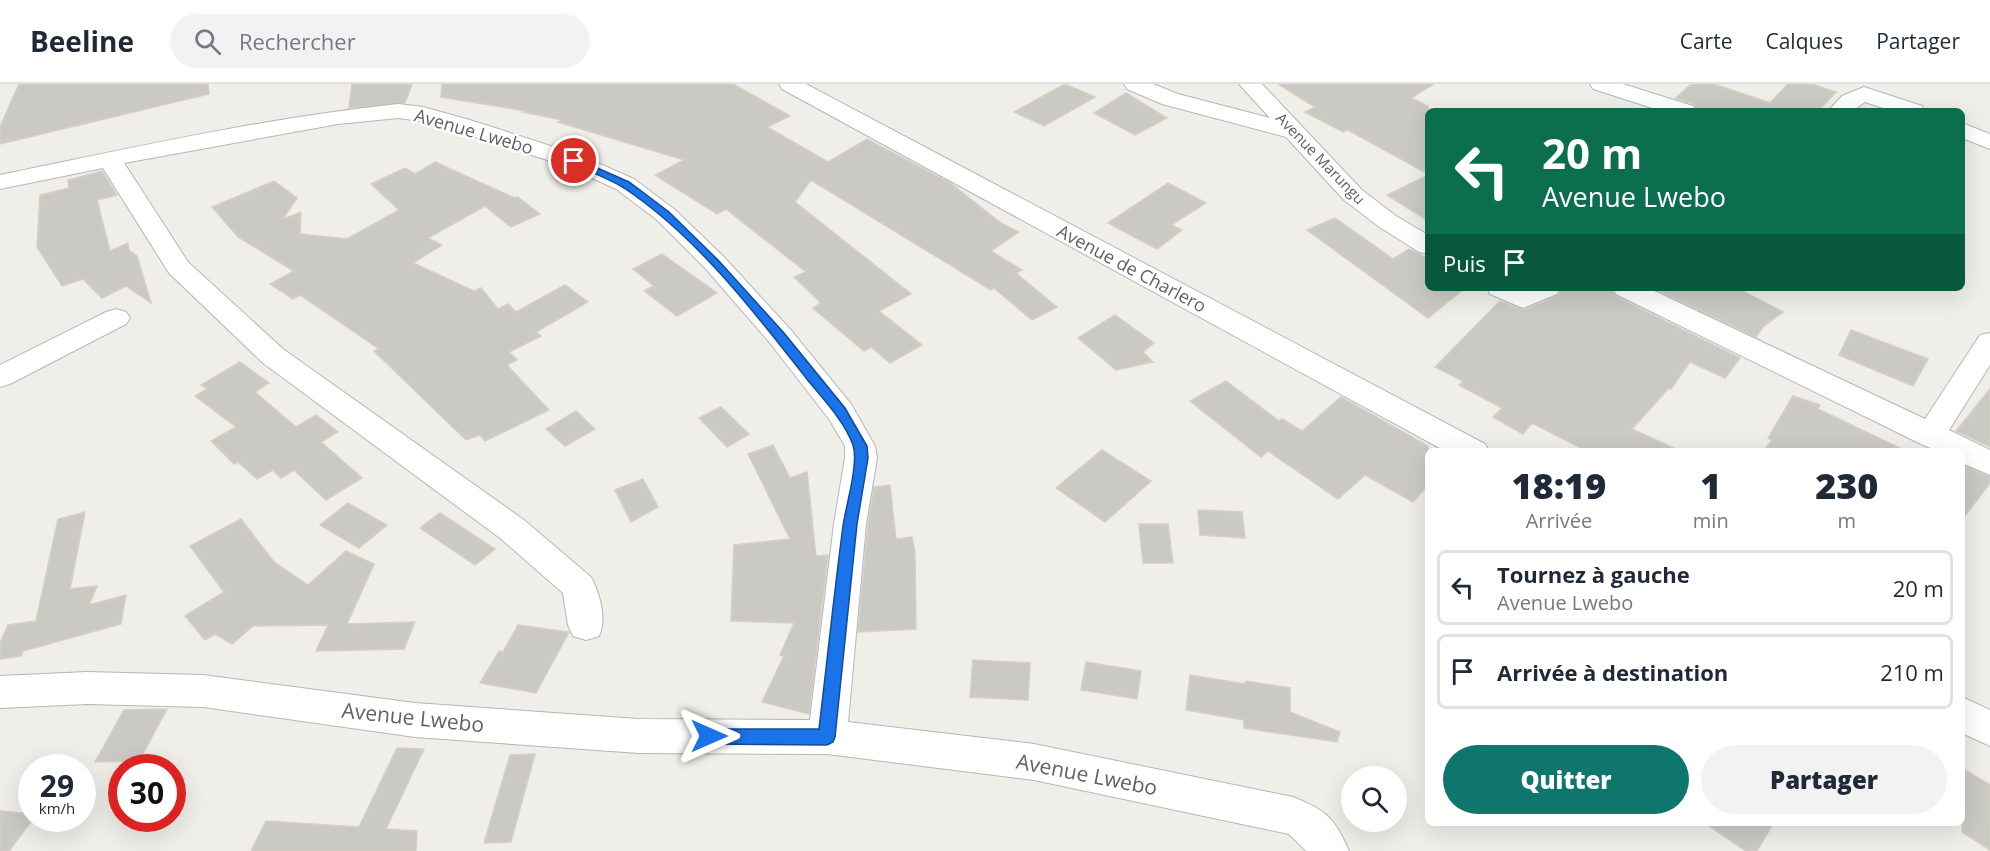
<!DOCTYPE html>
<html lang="fr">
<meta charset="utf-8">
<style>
:root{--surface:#fff;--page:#f2f2f3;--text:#1f2937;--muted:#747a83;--line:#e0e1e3;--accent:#0f766e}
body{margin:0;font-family:"Open Sans",sans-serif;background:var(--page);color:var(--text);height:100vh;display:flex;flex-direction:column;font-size:22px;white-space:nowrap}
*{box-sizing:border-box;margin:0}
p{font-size:20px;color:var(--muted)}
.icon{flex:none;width:33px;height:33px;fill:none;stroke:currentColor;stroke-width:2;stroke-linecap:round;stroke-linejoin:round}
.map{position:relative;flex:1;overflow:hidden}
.sheet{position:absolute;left:1425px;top:364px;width:540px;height:378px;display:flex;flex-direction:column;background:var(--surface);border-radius:9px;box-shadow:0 6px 24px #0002}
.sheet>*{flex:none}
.banner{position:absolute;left:1425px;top:24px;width:540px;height:183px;border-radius:9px;box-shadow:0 6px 24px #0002;background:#0b6e4f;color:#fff;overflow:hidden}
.buttons{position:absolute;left:1341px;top:682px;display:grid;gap:12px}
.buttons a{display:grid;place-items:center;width:66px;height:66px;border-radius:50%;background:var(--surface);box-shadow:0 6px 24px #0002;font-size:30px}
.speed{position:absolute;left:18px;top:670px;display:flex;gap:12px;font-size:30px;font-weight:700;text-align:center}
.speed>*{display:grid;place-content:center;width:78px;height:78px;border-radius:50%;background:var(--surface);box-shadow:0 6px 24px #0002;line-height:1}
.speed small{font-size:15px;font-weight:400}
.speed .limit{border:9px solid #d22;background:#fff;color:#111}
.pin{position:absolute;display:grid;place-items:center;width:51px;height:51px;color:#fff;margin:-26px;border:3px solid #fff;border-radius:50%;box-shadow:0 2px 6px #0007}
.me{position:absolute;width:66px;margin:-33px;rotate:90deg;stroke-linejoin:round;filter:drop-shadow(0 0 4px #0008)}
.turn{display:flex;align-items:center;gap:21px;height:126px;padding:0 18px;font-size:27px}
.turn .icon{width:78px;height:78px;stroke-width:2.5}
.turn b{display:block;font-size:42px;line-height:51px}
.then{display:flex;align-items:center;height:57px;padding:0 18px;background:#0003;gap:12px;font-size:22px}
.eta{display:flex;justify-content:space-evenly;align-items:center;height:102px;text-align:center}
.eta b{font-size:36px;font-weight:800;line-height:42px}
.action{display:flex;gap:12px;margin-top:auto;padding:12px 18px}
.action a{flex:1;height:69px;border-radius:36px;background:var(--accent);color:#fff;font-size:24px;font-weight:800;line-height:69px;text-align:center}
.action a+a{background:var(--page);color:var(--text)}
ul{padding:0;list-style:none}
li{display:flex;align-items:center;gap:18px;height:75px;margin:0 12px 9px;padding:0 6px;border:3px solid var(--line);border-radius:9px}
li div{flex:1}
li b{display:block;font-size:22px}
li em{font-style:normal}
header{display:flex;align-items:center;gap:36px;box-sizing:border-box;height:84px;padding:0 30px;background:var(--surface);border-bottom:2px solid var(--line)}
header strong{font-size:28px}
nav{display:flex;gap:33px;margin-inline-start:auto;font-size:21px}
.search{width:420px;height:54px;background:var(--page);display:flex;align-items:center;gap:15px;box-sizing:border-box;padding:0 21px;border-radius:33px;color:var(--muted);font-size:22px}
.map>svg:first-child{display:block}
.building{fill:#cbc9c4;stroke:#d3d0c6;stroke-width:1.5}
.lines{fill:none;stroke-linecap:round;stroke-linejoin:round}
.street-casing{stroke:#b4b7ba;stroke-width:2}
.street{fill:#fff;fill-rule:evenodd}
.route{fill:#1a73e8;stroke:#114b97;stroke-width:1.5}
.labels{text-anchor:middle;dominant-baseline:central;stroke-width:5;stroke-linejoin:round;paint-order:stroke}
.far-street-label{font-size:15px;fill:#5f6266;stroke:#fff}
.street-label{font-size:18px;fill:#5f6266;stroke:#fff}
.near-street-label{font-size:21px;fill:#5f6266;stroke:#fff}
</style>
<header>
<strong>Beeline</strong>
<div class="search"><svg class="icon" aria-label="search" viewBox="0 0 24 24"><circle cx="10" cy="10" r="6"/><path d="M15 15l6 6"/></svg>Rechercher</div>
<nav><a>Carte</a><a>Calques</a><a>Partager</a></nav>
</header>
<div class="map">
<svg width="1990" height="767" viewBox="0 0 1990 767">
<rect width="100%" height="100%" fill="#efeee8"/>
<g class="building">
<path d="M19,0h189l1,10 -209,50v-17z"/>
<path d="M352,0h60l-7,19 -56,5z"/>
<path d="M442,0h291l57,32 -23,11 61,35 39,-23 83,44 51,40 18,9 -28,19 31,19 -6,3 41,34 -25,13 -38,-32 -3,2 -180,-110 -16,22 116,92 -32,17 43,34 -32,18 -19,-16 -7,4 -51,-43 8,-5 -27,-26 12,-5 -80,-63 -9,5 -62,-39 29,-15 -126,-38 4,-2 -39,-8 3,-1 -85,-14z"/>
<path d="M1065,0l30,13 -51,29 -30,-14z"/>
<path d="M1278,0h156l-23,14 17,8v68l-80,-44 -5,2 -38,-20 10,-5z"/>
<path d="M1691,0h23l56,19 18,-19h24l24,8 -18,19h-120l-4,-7 -18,-6z"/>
<path d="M1126,9l41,25 -32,17 -41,-22z"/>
<path d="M435,78l80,36 3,-1 22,17 -29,13 -26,-21 -57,32 14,7 -29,18 61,28 7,-3 17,21 10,-5 8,8 49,-27 23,17 -52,30 5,4 -32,16 8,8 -10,5 42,45 -64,31 -5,-6 -14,5 -92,-89 5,-2 -79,-54 -7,4 -23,-15 24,-13 -56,-34 -26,-30 62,-26 23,17 -14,21 18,-7 -1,22 47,5 52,-29 -28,-26 34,-16 10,6z"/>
<path d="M102,87l15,24 -20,5 13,51 18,-8 1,7 8,6 14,47 -25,-17 -24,12 -19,-19 -21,7 -25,-39 3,-52 29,-7 -1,-8z"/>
<path d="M1428,91v46l-41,-26z"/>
<path d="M1168,99l38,20 -35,22 11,5 -25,19 -49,-26z"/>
<path d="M1335,134l58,41 16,-10 19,10v29h37l-37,30 -121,-88z"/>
<path d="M662,170l55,39 -40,23 -33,-25 10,-5 -21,-17z"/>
<path d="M1562,204h49l4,8 125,62 -15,20 -35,-16 -19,27 -2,-1 -37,41 50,23 -95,-1 -55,-28 -9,11 -30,-17 9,-9 -43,-23 4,-4 -28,-14 65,-66 24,9 34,-14z"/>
<path d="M1653,204h84l46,24 -20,15 -7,10z"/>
<path d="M1115,231l39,28 -11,9 10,10 -37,8 -38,-32z"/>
<path d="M1851,246l77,29 -15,27 -74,-31z"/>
<path d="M240,278l29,21 -14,9 41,35 20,-12 22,17 -17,10 41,36 -36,22 -32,-30 -13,8 -8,-8 -16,9 -19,-17 -4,2 -23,-23 25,-14 -41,-31 12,-7 -6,-4z"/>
<path d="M1226,297l53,40 3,-2 20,12 39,-34 87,49v39l-15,17 -48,-27 -27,24 -70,-48 -7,6 -71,-56z"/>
<path d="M1990,305v58l-34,-16z"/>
<path d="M1793,312l27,9 -2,4 90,43h-145l9,-12 -4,-2z"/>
<path d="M721,323l28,27 -22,13 -28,-29z"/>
<path d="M576,327l19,18 -30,17 -19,-17z"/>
<path d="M773,361l17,33 17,-6 9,84 12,-1 -19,159 -47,-12 22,-46 -4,-1 14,-32 -63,-2 3,-76 56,-6 -42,-85z"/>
<path d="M1102,366l49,31 -46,41 -49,-34z"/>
<path d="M1962,381l28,12v6l-28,37z"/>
<path d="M643,395l15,28 -27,15 -16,-32z"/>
<path d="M890,401l6,54 16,-2 3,15 1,77 -58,3 10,-108 6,-37z"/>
<path d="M348,419l39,22 -28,23 -39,-23z"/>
<path d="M1198,426l44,2 3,26 -45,-3z"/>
<path d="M85,428l-15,77 27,-3 -8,19 37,-10 -5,29 -98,27 -2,5 -21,3v-16l8,-18 28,-4 22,-102z"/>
<path d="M440,429l55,36 -20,16 -55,-37z"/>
<path d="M241,435l33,43 34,23 38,-34 28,13 -27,60 68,-2 -11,27 -88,2 12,-26 -75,1 -21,18 -17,-10 -10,6 -20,-24 39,-24 -34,-46z"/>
<path d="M1139,440h29l5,39h-30z"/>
<path d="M518,541l51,7 -33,61 -56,-10 19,-32 4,1z"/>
<path d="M973,576l57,3 -2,37 -58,-3z"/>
<path d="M1086,578l55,9 -4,28 -56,-9z"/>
<path d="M1190,591l55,9 1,-3 44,7v24l50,20 -3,10 -93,-14v-8l-58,-10z"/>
<path d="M167,625l-28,52 -44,1 29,-52z"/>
<path d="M397,664l27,1 -38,80 31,2 -1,20h-165l15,-30 93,6z"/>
<path d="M535,670l-24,88 -27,1 26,-88z"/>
<path d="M1962,684l28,17v65l-28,-18z"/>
<path d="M0,727l32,3 1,5 -24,32h-9z"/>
<path d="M1706,740h67l-16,27h-11z"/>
</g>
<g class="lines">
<defs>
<g id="street">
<path d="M779,0h27l679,360 4,8h-42l-665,-363z"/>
<path d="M1124,0h29l25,10 92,24 -31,-34h23l100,106 34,26 32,19v19l-9,-2 -41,-26 -34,-26 -58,-63 -124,-33 -35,-15z"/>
<path d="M1590,0h33l70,22 3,5h-34l-69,-22z"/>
<path d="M1864,3l58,19 3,5h-33l-27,-9 -13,9h-24l14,-15z"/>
<path d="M398,20l25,3 47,13 112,36 52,23 40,30 49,47 67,73 61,75 24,42 2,12 -11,66 -18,198 186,22 259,53c33,13 42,21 56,54h-43l-17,-17 -255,-54 -207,-26 -188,-1 -224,-16 -212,-30 -116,-3 -87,4v-32l87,-4 116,3 212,28 224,16 171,1 24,-196 11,-66v-12l-16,-27 -59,-76 -65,-75 -49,-49 -40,-30 -50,-23 -112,-36 -33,-9 -23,-3 -60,6 -214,39 64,99 95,87 241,171 67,57c9,17 16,42 8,59l-13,4 -13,-4 -5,-11 -5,-32 -63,-55 -237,-175 -94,-90 -66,-105 -103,21v-14c132,-27 264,-57 398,-71z"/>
<path d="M1962,39l28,11v15l-28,-11z"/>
<path d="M1487,204h73l-3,6 -34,14 -33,-14z"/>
<path d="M1613,204h35l277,131 55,-84 10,-2v32l-41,65 41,20v25l-28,-12v-11h-23l-20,-9 -303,-149z"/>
<path d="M116,225l10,3 4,6 -4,6 -116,60 -10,3v-22l106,-53z"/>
<path d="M1962,613l28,13v36l-28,-13z"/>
</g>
</defs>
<use href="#street" class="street-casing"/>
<use href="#street" class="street"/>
</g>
<path class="route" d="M570,75h7l52,23 11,8 29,22 49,48 66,73 61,75 22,38 1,12 -11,66 -22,213 -2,5 -6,3 -118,-1 -6,-2 -2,-6 2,-5 6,-2h110c8,-67 15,-135 24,-203 3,-21 16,-62 10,-81 -9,-25 -31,-47 -47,-67 -53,-68 -110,-142 -182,-190 -16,-10 -36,-17 -54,-25z"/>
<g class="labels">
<g class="far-street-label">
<text transform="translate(1321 74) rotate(46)">Avenue Marungu</text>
</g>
<g class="street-label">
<text transform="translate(474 47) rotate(16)">Avenue Lwebo</text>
<text transform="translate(1132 184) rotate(28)">Avenue de Charlero</text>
</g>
<g class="near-street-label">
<text transform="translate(413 633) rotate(6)">Avenue Lwebo</text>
<text transform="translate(1087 690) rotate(11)">Avenue Lwebo</text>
</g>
</g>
</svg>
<div class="buttons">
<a><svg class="icon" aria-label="search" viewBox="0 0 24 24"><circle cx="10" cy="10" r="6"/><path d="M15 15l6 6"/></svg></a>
</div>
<div class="speed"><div>29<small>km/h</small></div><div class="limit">30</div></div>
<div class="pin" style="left:574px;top:77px;background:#d93025"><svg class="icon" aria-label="arrive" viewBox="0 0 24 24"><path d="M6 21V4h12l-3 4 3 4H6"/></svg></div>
<svg class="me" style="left:709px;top:652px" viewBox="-20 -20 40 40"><path d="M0-17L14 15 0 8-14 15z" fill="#1a73e8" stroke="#fff" stroke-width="4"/></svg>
<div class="banner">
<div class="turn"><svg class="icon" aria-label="left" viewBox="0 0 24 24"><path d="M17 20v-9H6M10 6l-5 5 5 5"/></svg><div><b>20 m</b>Avenue Lwebo</div></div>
<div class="then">Puis<svg class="icon" aria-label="arrive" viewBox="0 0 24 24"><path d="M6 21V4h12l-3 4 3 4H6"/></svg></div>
</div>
<section class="sheet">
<div class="eta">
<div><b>18:19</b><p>Arrivée</p></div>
<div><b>1</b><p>min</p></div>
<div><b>230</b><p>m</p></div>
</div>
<ul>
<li><svg class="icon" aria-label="left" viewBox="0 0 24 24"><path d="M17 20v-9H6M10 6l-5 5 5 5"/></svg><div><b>Tournez à gauche</b><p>Avenue Lwebo</p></div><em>20 m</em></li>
<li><svg class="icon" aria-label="arrive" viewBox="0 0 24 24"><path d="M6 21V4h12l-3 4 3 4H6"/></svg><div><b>Arrivée à destination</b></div><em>210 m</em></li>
</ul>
<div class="action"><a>Quitter</a><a>Partager</a></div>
</section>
</div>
